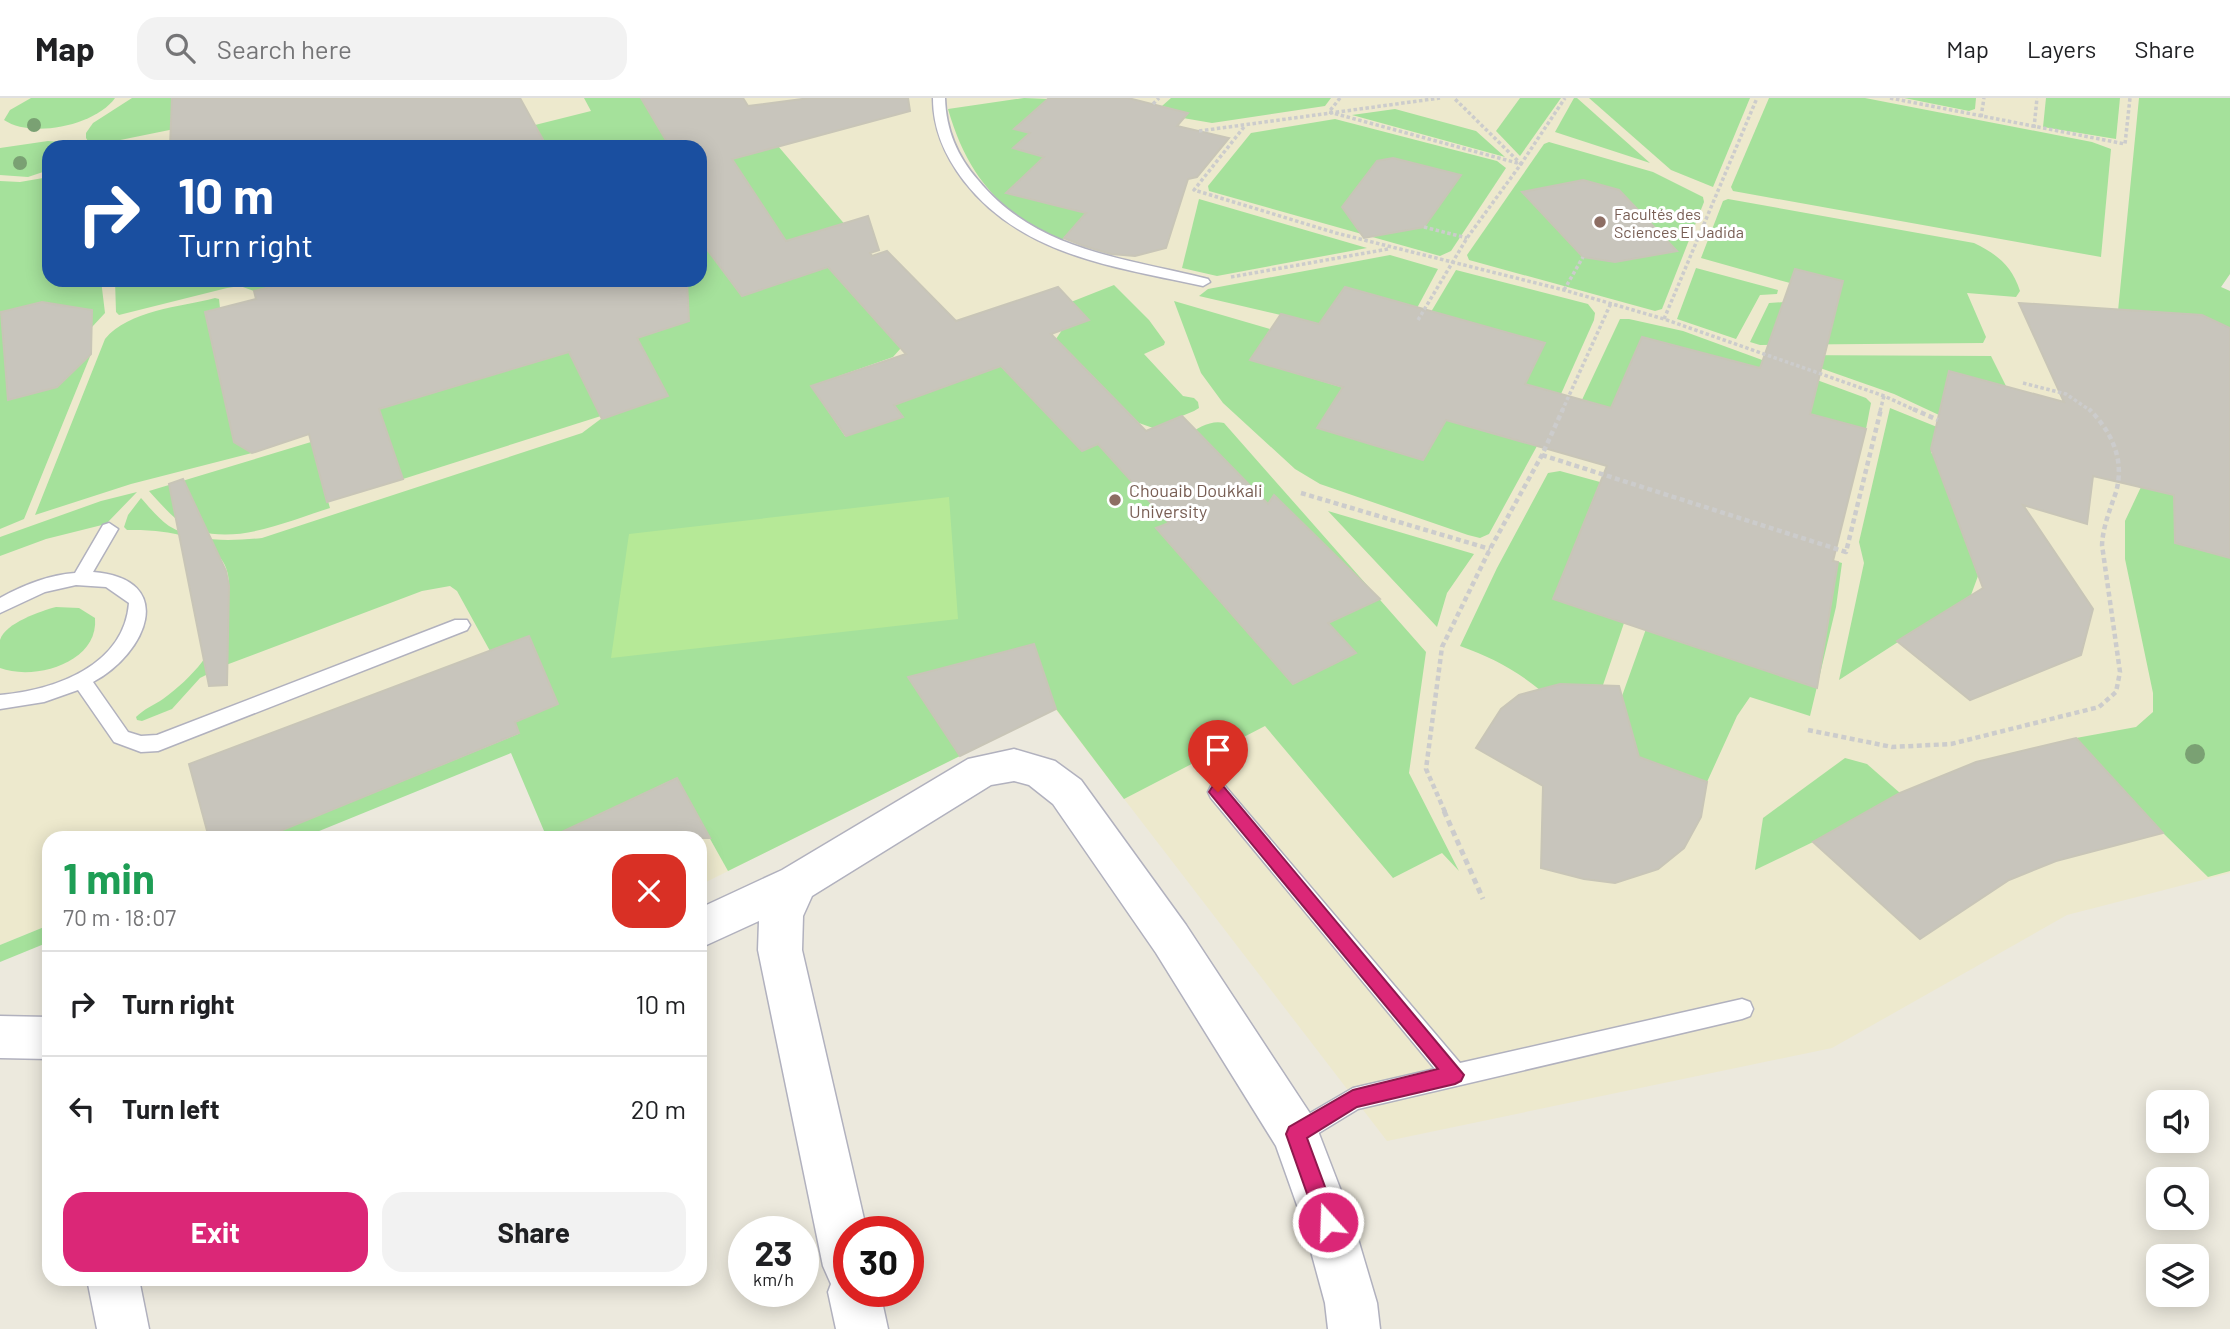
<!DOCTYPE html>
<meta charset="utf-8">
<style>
:root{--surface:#fff;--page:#f2f2f2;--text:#202124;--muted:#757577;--line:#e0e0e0;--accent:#db2777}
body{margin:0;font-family:Barlow,sans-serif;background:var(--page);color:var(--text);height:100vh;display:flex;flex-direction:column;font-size:26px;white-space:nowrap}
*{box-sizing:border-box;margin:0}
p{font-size:23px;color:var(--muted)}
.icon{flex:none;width:38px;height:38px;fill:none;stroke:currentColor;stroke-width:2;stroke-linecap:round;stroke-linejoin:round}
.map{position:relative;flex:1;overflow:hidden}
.panel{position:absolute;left:42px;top:733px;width:665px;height:455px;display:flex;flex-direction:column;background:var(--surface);border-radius:21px;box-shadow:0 4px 18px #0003}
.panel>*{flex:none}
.banner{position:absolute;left:42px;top:42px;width:665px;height:147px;border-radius:21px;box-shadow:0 4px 18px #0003;background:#1a4fa0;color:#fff;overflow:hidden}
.tools{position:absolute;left:2146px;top:992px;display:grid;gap:14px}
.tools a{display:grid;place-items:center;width:63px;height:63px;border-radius:14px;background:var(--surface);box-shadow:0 4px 18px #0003;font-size:35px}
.speed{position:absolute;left:728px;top:1118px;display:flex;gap:14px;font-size:35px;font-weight:700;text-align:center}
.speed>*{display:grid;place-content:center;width:91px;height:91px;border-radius:50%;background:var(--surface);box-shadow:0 4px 18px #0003;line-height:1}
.speed small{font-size:18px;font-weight:400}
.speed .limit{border:10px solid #d22;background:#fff;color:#111}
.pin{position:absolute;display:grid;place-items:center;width:60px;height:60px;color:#fff;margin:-72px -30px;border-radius:50% 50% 50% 0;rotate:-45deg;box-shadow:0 0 7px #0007}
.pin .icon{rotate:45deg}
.me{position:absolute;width:77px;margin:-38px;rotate:340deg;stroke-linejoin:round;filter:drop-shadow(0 0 5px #0008)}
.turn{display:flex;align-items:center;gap:24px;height:147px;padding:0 21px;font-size:32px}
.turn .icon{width:91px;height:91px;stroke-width:2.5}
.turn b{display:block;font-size:49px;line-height:60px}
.round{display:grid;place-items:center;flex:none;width:74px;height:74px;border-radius:21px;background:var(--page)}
.head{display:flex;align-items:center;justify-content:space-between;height:119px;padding:0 21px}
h1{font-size:42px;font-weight:700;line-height:52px;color:#1e9e55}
.cta{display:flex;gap:14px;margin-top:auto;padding:14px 21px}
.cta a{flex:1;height:80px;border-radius:21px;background:var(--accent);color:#fff;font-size:28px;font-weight:700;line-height:80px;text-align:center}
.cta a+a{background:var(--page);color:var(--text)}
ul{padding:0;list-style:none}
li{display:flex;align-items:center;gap:21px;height:105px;padding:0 21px;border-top:2px solid var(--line)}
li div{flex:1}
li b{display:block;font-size:26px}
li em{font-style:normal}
header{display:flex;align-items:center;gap:42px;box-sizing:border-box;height:98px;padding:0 35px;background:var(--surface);border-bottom:2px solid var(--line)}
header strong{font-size:33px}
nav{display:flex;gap:38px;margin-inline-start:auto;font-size:24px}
.search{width:490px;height:63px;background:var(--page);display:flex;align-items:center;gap:18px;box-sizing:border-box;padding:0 24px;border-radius:21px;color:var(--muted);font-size:26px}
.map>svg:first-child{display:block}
.education{fill:#ede9cd;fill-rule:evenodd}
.green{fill:#a5e19b}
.pitch{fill:#b6e997}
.building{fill:#c8c5bc;stroke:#c8c5b7;stroke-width:2}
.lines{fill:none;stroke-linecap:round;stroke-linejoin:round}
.lane-casing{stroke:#b1b1be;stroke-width:3}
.street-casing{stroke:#b1b1be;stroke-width:3}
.path-far2{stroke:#ccc;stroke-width:3.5;stroke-dasharray:3.5 2.5;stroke-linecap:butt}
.path-far1{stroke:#ccc;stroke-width:4.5;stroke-dasharray:5 3.5;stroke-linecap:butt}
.path{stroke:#ccc;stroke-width:5;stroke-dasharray:6 4.5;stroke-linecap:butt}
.lane{fill:#fff;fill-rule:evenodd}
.street{fill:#fff;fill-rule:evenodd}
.tree{fill:#7aa173}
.route{fill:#db2777;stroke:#8e194d;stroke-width:2}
.education-dot{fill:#8d6e63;stroke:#fff;stroke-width:2.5}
.labels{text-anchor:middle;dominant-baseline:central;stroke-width:6;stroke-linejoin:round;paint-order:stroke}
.far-education-label{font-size:16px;fill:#785e54;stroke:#fff;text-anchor:start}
.education-label{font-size:18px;fill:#785e54;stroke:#fff;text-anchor:start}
</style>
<header>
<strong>Map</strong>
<div class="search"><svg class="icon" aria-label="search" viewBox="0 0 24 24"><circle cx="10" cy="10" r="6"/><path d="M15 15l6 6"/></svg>Search here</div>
<nav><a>Map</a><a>Layers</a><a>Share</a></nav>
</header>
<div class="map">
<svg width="2230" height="1231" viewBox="0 0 2230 1231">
<rect width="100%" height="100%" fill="#ece9dd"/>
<path class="education" d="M0,0h2230v176l-9,13 9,4v582l-163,42 -235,133 -445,93 -332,-432 -355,176v-47h-136l-46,-104 -255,104h-214v87l-49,20zM49,49h651v133h-651z"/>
<g class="green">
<path d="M31,0h84c-19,27 -83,41 -111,22l6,-10z"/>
<path d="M132,0h40l17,28 -98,20 -5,-8v-5l7,-10z"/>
<path d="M584,0h57l30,49h-124l-12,-22 56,-14z"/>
<path d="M1024,0l24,1 -33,30 15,4 -16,15 30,9 -37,36 79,20 -25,28c-62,-29 -94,-66 -113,-132z"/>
<path d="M1171,0h160l-6,8 -113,17 -29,-5 4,-5 -25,-7z"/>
<path d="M1520,0h41l-41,58 -24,-25z"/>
<path d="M1574,0h3l73,65 -95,-31z"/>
<path d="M1589,0h161l-37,89 -42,-17z"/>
<path d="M1769,0h96l227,44 19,7 -10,108 -368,-66 -2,-4z"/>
<path d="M1904,0h72l-1,11 -6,2z"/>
<path d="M2046,0h74l-4,41 -73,-12z"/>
<path d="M2139,0h91v176l-9,13 9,4v37l-28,-13 -84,-4z"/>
<path d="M1395,11l81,22 29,26 -153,-42z"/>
<path d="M1335,21l162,42 9,7 -55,83 -11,5 -231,-65 -1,-5 43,-53z"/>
<path d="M48,43l12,1 2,3 -13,2v23l-21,7 -28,-2v-27z"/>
<path d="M1549,44l104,30 50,25 1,5 -42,107 -7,2 -186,-51 -2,-5 77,-111z"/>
<path d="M778,48l75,88 48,114 -8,9 -82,29 34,50 57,-19 -8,-12 90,-56 98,101 16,-6 27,30c10,-4 22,-7 31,-14 18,-12 45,-43 68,-37l202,229 -17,121 50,98 -17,-18 -49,25 -128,-152 -141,73 -68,-90 -147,-31 51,78 -232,115 -52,-93 -114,54 2,6h-17l-36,-85 -209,85h-39l255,-104 -3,-12 43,-18 -29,-68 -39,15 -33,-60 -7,-5 -28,5 -196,74 -26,13 -28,31 -30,12 -5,-1 -1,-3c8,-8 18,-12 27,-18 14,-10 29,-24 39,-37 12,-16 15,-31 20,-50 2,-8 6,-18 7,-26 2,-51 -67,-57 -102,-56l-3,-3 4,-12 13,-17c8,9 18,21 28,28 28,17 62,15 93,12l320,-105 20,-15 65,-22 -30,-58 36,-58h27v-113z"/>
<path d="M49,79v103h52l4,33 -13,14v-17l-50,-8 -41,10 7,88 49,-13 34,-33 -67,165 -24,10v-348l20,1z"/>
<path d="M1199,101l168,49 -150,28 -35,-8z"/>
<path d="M1728,101l246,44c23,11 38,23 46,48l-4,6 -49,-4 19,44 -3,6 -223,2 -10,-3 19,-39 16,-1 5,-19 -89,-25 22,-57z"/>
<path d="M1390,157l48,14 -21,39 -98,16 -120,-28 9,-7z"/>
<path d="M1696,170l82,22 -1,4 -17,1 -24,44 -59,-20z"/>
<path d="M1456,172l132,34 7,9 -1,7 -33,74 -36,-10 -100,-62z"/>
<path d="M115,182h182l-43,11 -14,-5 -13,2 -108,27 -3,-3z"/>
<path d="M1114,187l35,35 16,22 -1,3 -20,9 39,42 11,2 4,4 1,6 -5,3 -41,17 -14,-5 -83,-84 6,-9 26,-10 -17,-18z"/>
<path d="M215,200l4,1 1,9 -15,4 29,130 18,11 -121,31 -96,31 70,-176c24,-29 75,-32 110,-41z"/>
<path d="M1174,203l96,28 -19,31 286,86 -48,88 -9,4 -12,-3 -148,-51 -25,-15 -72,-66 -22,-30z"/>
<path d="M1620,221h9l54,12 183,67 5,5 -5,26 -301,7z"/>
<path d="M569,254l32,64 -198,63 -24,-70z"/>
<path d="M1783,257l208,1 15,30c-41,-11 -56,-19 -67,29l-45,-21z"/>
<path d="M2230,297v476l-22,6 -45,-44 -87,-95 60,-11 17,-15v-19l-28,-134v-38l16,-34z"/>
<path d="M1890,310l47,19 -6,26 21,6v44l26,73 -7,19 -132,85 25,-117 -5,-21z"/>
<path d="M311,344l19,66c-46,14 -111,46 -155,10 -9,-8 -18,-18 -26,-27z"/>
<path d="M1560,373l40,11 -47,117 71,24 -21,62 -43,-1 -20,6c-26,-21 -49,-33 -80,-44l37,-78 51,-95z"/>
<path d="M137,394l-31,32 -60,15 -46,17v-19l101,-36z"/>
<path d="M1328,413l146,43 -27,39 -10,34z"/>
<path d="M1685,422h11l146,43 -6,44 -26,109 -60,-19 -13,19 -30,66 -68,-25 -17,-61z"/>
<path d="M56,509l23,1 16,10c4,45 -61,63 -95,50 0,-8 0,-20 0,-28 5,-17 41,-29 56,-33z"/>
<path d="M1845,660l22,6 33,29 -87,49 -58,28 8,-52z"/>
<path d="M49,827v17l-49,20v-17z"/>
</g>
<path class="pitch" d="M949,399l9,122 -347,39 18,-124z"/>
<g class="building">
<path d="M172,0h348l27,49h-377z"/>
<path d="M641,0h102l5,8 62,-8h98l2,13 -178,48 54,82 82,-25 11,34 -9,3 2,3 15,-5 69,70 102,-34 31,33 -38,14 95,97 36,-15 86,88 6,-9 106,104 -52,24 28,30 -63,31 -137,-156 13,-5 -71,-79 -16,7 -81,-85 -107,39 9,12 -57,19 -35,-50 95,-32 -78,-87 -86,29 -42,-56v-93h-30z"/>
<path d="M1049,0h79l60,15 -11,13 52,12 -32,39 -9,2 -22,69 -31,8 -24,-2 -27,-8 -20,-8 22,-25 -80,-20 38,-36 -31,-9 17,-15 -16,-4z"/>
<path d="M1393,60l68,17 -37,52 -60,11 -22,-31 35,-46z"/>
<path d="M1583,82l36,10 58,61 -62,11 -32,-5 -61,-65z"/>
<path d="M1795,171l48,12 -33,133 56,15 -33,132 5,1 -21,126 -264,-89 54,-133 -161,-46 -23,40 -106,-32 26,-41 -93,-27 31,-46 38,10 26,-37 200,56 -20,41 86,24 31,-71 118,31z"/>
<path d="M297,182h390l2,41 -52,17 31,58 -66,23 -33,-67 -190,57 24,70 -76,23 -18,-68 -57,19 -18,-11 -29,-130 51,-13 -2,-8z"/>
<path d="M42,204l50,8 -1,44 -34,33 -49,13 -7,-88z"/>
<path d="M2019,205l183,12 28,13v230l-55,-15 -1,-48 -81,-19 -6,48 -64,-19 70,104 -12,46 -111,45 -73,-59 86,-53 -52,-139 18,-78 115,31z"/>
<path d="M183,381l43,92 3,15 -2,99 -18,1 -40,-202z"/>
<path d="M529,538l29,68 -43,18 4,11 -256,105h-54l-20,-74z"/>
<path d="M1034,546l22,65 -96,47 -52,-79z"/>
<path d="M1560,586l59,2 20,71 68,25 -6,35 -17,31 -26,21 -43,14 -31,-4 -43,-11 2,-82 -67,-38 25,-39 18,-14z"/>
<path d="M2076,640l87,95 -107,28 -47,19 -89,59 -107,-97 87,-49 76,-31z"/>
<path d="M677,680l33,60h-161z"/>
</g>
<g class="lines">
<defs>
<g id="lane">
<path d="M933,0h12c1,32 12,58 33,82 58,71 147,78 230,99l2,3 -7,4c-87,-19 -181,-30 -239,-105 -19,-25 -31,-51 -31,-83z"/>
<path d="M109,425l9,6 -25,43c86,7 53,82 0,110l35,50 13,4 16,-1 298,-115h12l3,5 -3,5 -309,121 -17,1 -27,-10 -36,-52 -34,12 -44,7v-14c55,-5 124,-29 129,-92l-23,-16 -30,-2 -31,7 -45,21v-15c23,-13 49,-23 75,-25l28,-48z"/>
<path d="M1218,686l7,2 235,277 282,-64 8,3 3,7 -3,7 -8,3 -384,90 -54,33 -8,4 -8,-4 -4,-8 4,-8 65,-38 82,-19 -224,-271 -3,-6 3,-6z"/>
</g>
<g id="street">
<path d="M1014,651l41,12 26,19 105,145 127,193 40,104 24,81 3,26h-52l-3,-26 -22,-81 -27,-76 -120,-193 -103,-149 -24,-19 -15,-4 -23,4 -179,111 -9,20 -1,34 65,282h-18v60h31l8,37h-52l-8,-37 3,-8 -8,-18 -65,-316 1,-29 -59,27v-40l82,-38 186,-111z"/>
<path d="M0,918l49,1v42l-49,-1z"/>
<path d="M87,1181h52l10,50h-52z"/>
</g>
</defs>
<use href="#lane" class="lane-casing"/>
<use href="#street" class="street-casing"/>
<g class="path-far2">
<path d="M1340,0l-11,14 192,52 44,-66"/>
<path d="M1890,0l235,46 5,-46"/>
<path d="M1153,6l6,-6"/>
<path d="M1981,19l3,-19"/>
<path d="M1244,29l-50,63 142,43 228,57 100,29 220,77 33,15"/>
<path d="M2034,30l3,-30"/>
<path d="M1199,33l241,-33"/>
<path d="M1424,129l43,11"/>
<path d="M1231,179l157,-28"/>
<path d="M1564,192l19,-33"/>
<path d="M1664,221l93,-221"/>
<path d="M1418,222l49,-82 54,-74 -67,-66"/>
<path d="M2023,285l43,11 25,17"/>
<path d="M1562,313l49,-108"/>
<path d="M1880,313l4,-15"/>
</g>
<g class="path-far1">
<path d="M1913,311l25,11"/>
<path d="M1542,357l304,97 35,-143"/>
<path d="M1301,395l189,56"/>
<path d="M1808,632l84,17 59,-3 148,-37 17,-15 4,-20 -18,-127c1,-19 8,-35 14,-53 9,-32 -4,-60 -27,-83"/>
<path d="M1445,714l-19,-43 16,-122 48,-98 52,-94 21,-46"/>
</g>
<path class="path" d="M1444,713l39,88"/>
<use href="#lane" class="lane"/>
<use href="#street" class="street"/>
</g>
<g class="tree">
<circle cx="34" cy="27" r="7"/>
<circle cx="20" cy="65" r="7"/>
<circle cx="2195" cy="656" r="10"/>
</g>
<path class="route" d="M1218,687l6,2 240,288 -3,6 -6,3 -98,23 -50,31 31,84 -3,8 -7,3 -8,-3 -3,-8 -31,-88 3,-7 64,-37 85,-21 -226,-273 -3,-4 3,-5z"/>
<g class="education-dot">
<circle cx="1600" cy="124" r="7"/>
<circle cx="1115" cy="402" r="7"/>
</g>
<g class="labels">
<g class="far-education-label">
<text x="1614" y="115">Facultés des<tspan x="1614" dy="18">Sciences El Jadida</tspan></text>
</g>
<g class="education-label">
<text x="1129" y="392">Chouaib Doukkali<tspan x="1129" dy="21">University</tspan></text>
</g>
</g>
</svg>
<div class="tools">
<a><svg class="icon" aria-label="sound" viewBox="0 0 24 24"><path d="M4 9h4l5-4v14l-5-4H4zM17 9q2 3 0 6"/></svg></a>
<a><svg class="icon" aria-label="search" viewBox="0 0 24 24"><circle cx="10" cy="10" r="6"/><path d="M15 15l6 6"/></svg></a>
<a><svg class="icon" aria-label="layers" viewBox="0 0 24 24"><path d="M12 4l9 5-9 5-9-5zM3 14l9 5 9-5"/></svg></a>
</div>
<div class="speed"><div>23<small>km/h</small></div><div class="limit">30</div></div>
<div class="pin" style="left:1218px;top:694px;background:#d93025"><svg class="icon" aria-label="arrive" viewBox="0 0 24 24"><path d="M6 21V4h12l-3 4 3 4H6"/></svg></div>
<svg class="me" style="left:1328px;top:1124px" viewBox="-20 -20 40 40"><circle r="17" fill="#db2777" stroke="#fff" stroke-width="3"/><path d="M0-11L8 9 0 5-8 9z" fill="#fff"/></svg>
<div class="banner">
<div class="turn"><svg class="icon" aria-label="right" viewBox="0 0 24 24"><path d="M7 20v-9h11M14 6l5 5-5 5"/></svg><div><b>10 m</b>Turn right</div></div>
</div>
<section class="panel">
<div class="head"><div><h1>1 min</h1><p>70 m · 18:07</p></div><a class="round" style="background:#d93025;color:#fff"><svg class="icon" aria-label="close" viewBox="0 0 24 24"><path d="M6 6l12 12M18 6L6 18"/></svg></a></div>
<ul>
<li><svg class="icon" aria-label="right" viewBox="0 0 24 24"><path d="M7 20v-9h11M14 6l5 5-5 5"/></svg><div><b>Turn right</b></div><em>10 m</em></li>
<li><svg class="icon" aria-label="left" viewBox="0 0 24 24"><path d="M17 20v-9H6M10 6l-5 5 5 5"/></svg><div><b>Turn left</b></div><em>20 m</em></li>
</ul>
<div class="cta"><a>Exit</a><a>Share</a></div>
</section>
</div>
